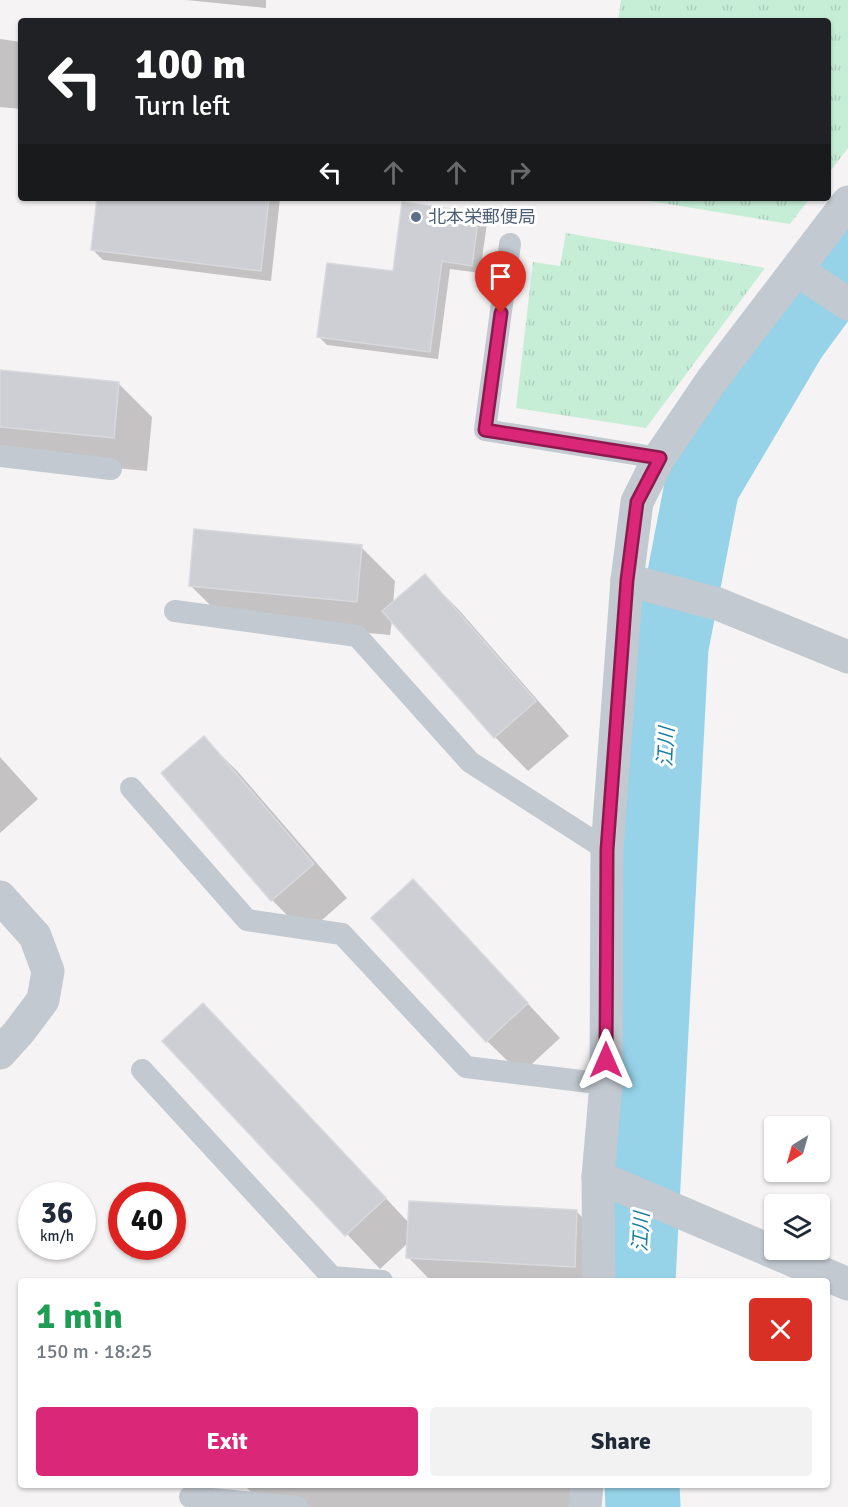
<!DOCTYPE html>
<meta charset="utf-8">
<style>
:root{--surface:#fff;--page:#f2f2f3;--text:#1f2937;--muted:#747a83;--accent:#db2777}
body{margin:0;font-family:Signika,"Noto Sans JP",sans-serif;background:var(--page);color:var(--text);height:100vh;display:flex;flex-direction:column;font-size:22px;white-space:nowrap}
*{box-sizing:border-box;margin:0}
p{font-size:20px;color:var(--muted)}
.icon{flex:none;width:33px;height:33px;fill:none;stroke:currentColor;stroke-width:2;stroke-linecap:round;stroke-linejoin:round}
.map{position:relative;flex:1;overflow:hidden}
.side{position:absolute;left:18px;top:1278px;width:812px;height:210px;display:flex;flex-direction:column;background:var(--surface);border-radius:6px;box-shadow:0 2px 4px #0004}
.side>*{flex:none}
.banner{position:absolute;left:18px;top:18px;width:813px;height:183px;border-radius:6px;box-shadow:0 2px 4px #0004;background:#202124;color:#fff;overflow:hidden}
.needle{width:39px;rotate:217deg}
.fabs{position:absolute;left:764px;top:1116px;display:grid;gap:12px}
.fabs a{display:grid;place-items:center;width:66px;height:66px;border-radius:6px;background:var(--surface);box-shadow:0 2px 4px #0004;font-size:30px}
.speed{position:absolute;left:18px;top:1182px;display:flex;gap:12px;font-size:30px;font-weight:700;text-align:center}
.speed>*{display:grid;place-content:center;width:78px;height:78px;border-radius:50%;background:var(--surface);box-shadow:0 2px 4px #0004;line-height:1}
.speed small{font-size:15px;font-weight:400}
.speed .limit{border:9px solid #d22;background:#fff;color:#111}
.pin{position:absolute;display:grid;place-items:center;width:51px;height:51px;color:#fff;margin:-62px -26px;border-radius:50% 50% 50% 0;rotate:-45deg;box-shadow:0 0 6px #0007}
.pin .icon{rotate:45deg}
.me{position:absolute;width:66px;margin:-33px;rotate:0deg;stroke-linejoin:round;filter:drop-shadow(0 0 4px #0008)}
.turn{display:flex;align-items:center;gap:21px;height:126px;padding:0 18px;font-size:27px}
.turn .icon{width:78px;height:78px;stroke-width:2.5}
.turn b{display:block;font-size:42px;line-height:51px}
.lanes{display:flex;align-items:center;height:57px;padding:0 18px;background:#0003;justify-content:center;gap:30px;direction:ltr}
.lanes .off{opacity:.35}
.round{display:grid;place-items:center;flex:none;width:63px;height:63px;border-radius:6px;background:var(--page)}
.headline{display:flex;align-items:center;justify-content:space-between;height:102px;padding:0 18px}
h1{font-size:36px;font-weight:800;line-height:45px;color:#1e9e55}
.button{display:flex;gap:12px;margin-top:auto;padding:12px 18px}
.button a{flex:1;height:69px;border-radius:6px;background:var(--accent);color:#fff;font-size:24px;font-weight:800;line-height:69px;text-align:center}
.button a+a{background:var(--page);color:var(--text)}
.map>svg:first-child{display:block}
.park{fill:url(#park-tufts)}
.shadow{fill:#0003}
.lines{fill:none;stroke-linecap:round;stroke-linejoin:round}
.river{stroke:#96d2e8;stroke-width:75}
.building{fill:#cdcfd4;stroke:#d7d9dd;stroke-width:1.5}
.service{stroke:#c2c9d0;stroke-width:22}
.minor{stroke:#c2c9d0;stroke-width:33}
.tertiary{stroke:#c2c9d0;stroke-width:33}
.route-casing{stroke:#8e194d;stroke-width:15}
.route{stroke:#db2777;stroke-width:10}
.service-dot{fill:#5c6f8a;stroke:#fff;stroke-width:2}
.labels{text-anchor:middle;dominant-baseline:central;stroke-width:6;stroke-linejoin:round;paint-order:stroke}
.service-label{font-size:18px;fill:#4e5e75;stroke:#fff;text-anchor:start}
.water-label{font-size:20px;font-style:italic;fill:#167ba0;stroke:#fff}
</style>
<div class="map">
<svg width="848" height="1507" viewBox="0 0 848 1507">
<defs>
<pattern id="park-tufts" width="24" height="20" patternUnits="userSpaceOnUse" patternTransform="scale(1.5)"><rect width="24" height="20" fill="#c6eed7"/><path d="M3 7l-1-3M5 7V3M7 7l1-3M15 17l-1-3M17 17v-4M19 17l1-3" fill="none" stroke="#accebb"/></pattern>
</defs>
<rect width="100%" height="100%" fill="#f5f3f3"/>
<g class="park">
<path d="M621,0h227v148l-20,26v-153h-210z"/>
<path d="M632,198h178l-20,26z"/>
<path d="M566,233l199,35 -119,160 -130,-20 17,-146 27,4z"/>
</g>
<g class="shadow">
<path d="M186,0h80v8z"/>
<path d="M0,39l21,3v67l-21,-2z"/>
<path d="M98,198h182l-9,83 -168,-21 -11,-11z"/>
<path d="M479,215l8,8 -7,50 -30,-4 -12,90 -111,-14 -8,-8 75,-64z"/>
<path d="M0,371l118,12 34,34 -5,54 -147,-14z"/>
<path d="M361,547l34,34 -2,23 32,-28 34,34 110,126 -41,35 -33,-34 -103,-117 -2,15 -166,-16 -34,-34z"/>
<path d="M204,738l34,34 109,126 -41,36 -34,-34 -108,-127z"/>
<path d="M0,757l38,42 -38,34z"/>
<path d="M413,881l147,157 -39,36 -34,-33z"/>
<path d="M237,1039l172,184 167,-12 34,34 -1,36h-178l-23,-24v-14l-28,26 -216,-228z"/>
<path d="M244,1485h352l-2,22h-328z"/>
</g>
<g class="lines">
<g class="river">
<path d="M638,1281l33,-634 31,-161 88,-149 58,-79"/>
<path d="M642,1485l1,22"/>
</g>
</g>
<g class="building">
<path d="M97,198h172l-8,73 -170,-21z"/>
<path d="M402,202l77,11 -7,53 -30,-5 -12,91 -113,-15 10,-74 66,8z"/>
<path d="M0,370l119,12 -5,56 -114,-11z"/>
<path d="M194,529l168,16 -5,57 -168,-16z"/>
<path d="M425,574l111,127 -42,37 -112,-127z"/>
<path d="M204,736l110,128 -43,37 -110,-128z"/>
<path d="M413,879l115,124 -42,39 -115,-124z"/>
<path d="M203,1003l183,195 -41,38 -183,-195z"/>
<path d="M409,1201l168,9 -2,57 -169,-9z"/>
</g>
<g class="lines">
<g class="service">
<path d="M510,244l-25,186 174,28"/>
<path d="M0,456l111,13"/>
<path d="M175,611l182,25 113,126 137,88"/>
<path d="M131,788l116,132 95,14 124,133 140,17"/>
<path d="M142,1070l190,207 50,4"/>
<path d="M190,1497l107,10"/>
</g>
<g class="minor">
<path d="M797,270l51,34"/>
<path d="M627,580l91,24 130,53"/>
<path d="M0,897l35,39 13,35 -5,29 -24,32 -19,21"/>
<path d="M598,1177l250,107"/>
</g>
<g class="tertiary">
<path d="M599,1281l-1,-104 8,-93 1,-234 20,-270 10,-78 22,-44 53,-78 136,-178"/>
<path d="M585,1507l2,-22"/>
</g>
</g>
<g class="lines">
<defs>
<path id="route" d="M501,313l-16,117 175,28 -23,44 -10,78 -20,270 -1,210"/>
</defs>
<use href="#route" class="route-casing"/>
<use href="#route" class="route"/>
</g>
<circle class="service-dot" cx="416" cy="217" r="6"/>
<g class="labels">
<g class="service-label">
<text x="428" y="217">北本栄郵便局</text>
</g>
<g class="water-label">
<text transform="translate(666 747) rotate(-87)">江川</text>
<text transform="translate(641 1232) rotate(-87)">江川</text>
</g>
</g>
</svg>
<div class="fabs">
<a><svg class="needle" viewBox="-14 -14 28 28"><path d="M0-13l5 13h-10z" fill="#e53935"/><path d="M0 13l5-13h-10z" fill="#747a83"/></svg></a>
<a><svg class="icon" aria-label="layers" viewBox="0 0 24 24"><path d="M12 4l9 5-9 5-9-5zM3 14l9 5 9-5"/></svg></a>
</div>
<div class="speed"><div>36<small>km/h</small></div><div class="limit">40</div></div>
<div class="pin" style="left:501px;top:313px;background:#d93025"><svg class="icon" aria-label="arrive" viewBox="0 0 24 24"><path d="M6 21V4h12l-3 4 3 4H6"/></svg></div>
<svg class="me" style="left:606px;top:1060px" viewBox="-20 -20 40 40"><path d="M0-17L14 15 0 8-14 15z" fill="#db2777" stroke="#fff" stroke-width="4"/></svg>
<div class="banner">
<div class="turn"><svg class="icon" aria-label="left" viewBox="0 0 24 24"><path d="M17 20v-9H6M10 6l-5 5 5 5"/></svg><div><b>100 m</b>Turn left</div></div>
<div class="lanes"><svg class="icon" aria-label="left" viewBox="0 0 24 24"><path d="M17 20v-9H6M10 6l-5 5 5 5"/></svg><svg class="icon off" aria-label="ahead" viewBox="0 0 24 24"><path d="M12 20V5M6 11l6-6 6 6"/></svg><svg class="icon off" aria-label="ahead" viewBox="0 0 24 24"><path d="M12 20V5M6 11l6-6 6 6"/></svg><svg class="icon off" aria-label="right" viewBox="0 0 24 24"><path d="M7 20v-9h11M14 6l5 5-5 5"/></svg></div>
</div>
<section class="side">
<div class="headline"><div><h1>1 min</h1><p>150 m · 18:25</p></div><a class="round" style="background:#d93025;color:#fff"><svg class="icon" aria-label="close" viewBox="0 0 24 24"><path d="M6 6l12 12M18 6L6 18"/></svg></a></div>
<div class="button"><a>Exit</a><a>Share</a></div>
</section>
</div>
